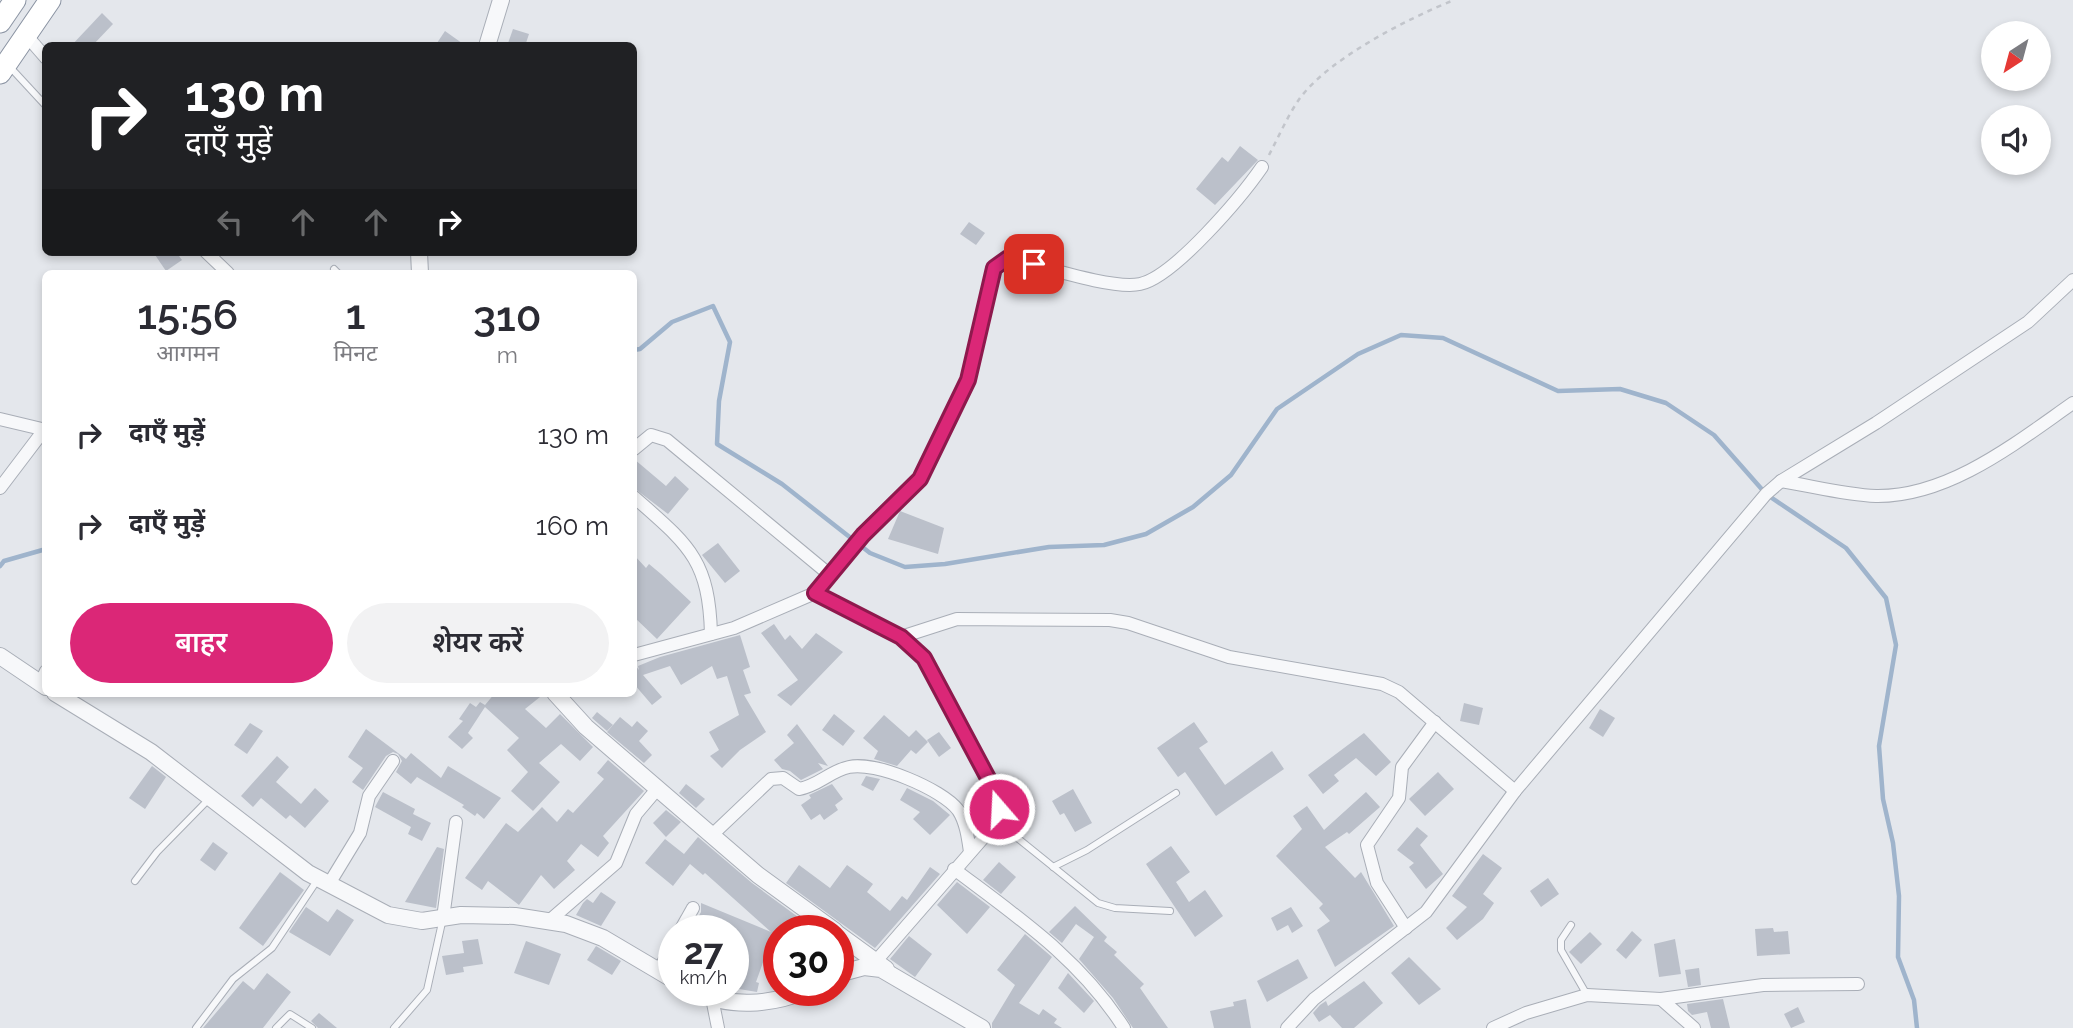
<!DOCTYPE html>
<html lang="hi">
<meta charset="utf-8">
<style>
:root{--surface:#fff;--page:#f2f2f3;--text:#2b2b33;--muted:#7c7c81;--accent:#db2777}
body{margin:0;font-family:Raleway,"Noto Sans Devanagari",sans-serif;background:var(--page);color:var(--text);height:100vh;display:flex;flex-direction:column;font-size:26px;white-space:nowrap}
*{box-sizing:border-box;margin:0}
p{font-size:23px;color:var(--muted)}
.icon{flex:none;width:38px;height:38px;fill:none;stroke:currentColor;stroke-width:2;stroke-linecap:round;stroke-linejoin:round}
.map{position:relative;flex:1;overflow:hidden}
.side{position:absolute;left:42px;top:270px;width:595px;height:427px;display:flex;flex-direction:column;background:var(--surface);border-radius:10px;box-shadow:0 4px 10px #0003}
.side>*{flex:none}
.top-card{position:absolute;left:42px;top:42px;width:595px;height:214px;border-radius:10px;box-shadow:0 4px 10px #0003;background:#202124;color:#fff;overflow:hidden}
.needle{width:46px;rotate:216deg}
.tools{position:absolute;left:1981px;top:21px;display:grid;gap:14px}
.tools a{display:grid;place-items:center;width:70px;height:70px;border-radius:50%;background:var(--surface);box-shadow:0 4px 10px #0003;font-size:35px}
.speed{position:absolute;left:658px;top:915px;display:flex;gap:14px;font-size:35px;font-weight:700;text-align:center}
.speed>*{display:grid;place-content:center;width:91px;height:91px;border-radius:50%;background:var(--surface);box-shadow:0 4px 10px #0003;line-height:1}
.speed small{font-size:18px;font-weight:400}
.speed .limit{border:10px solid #d22;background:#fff;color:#111}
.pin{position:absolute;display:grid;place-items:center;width:60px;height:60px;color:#fff;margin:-30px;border-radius:14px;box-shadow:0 4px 10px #0006}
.me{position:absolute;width:77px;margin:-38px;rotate:341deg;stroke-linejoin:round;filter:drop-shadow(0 0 5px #0008)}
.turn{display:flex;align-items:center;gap:24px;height:147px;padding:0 28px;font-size:32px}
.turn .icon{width:91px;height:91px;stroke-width:2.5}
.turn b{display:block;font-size:49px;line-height:60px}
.lanes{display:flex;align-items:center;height:66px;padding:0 28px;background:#0003;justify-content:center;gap:35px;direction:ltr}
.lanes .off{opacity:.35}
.eta{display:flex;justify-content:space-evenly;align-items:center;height:119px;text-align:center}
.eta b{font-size:42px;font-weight:600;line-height:49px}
.cta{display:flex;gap:14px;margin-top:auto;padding:14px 28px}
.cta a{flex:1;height:80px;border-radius:42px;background:var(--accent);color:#fff;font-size:28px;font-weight:600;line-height:80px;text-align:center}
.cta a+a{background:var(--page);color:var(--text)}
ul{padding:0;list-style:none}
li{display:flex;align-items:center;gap:21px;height:91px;padding:0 28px}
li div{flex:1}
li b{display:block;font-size:26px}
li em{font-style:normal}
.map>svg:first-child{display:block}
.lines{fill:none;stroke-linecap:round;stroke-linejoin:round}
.stream{stroke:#9fb4cc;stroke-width:4.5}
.building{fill:#bbc0ca}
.service-casing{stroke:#a9aeb7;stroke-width:8}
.minor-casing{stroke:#a9aeb7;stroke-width:14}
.tertiary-casing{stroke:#a9aeb7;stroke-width:18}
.trunk-casing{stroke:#8b94a3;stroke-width:23}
.path{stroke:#c2c5cb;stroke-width:2.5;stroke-dasharray:5 5;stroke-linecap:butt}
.service{stroke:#f7f8fa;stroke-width:6}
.minor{stroke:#f7f8fa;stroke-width:12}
.tertiary{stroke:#f7f8fa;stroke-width:16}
.trunk{stroke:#fff;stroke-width:21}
.route-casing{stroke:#8e194d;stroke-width:18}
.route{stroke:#db2777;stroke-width:12}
</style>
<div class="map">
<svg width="2073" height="1028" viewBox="0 0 2073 1028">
<rect width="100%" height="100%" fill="#e4e7ec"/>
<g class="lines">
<g class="stream">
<path d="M634,350l6,-1 32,-27 41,-16 17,36 -11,59 -2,43 65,40 88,69 35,14 40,-3 104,-17 55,-2 42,-11 47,-27 38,-32 46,-66 81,-55 43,-19 42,3 115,53 62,-2 46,14 48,32 52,59 80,54 40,50 10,47 -17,101 4,53 10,44 6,53 -1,61 16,43 3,28"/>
<path d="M0,566l4,-5 42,-12"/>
</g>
</g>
<g class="building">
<path d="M102,13l11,11 -21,22h-21z"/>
<path d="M513,29l16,5 -4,12h-18z"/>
<path d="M445,31l21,15h-31z"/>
<path d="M1240,146l18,14 -43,45 -19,-16 26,-32 6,5z"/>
<path d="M969,222l16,11 -9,12 -16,-11z"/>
<path d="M153,252h23l6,8 -16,11z"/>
<path d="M634,459l32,27 9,-10 14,13 -21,25 -34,-26z"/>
<path d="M900,511l44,17 -6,26 -50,-15z"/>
<path d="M718,543l22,28 -15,12 -23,-28z"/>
<path d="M634,555l12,13 3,-4 12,10 30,28 -34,37 -23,-22z"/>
<path d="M774,624l11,16 5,-5 12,14 14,-16 27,19 -52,54 -14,-11 21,-15 -37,-47z"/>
<path d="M740,635l10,32 -7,3 8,23 -7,2 22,37 -26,18 -18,18 -12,-12 9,-6 -10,-18 30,-17 -12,-39 -10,3 -5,-13 -31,19 -11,-19 -27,9 19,22 -10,8 -18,-21v-20l5,6 -1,-4 22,-9z"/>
<path d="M495,693h50l-20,16 21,19 14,-14 33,33 -13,14 -19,-17 -22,19 21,19 -27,29 -22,-20 17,-19 -21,-22 12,-12 -34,-31 -17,26 5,5 -11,11 -14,-12 15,-16 -4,-2 11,-16 6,4 4,-5 5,3z"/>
<path d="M1464,703l19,5 -4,17 -19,-4z"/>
<path d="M1600,709l15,9 -12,19 -14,-9z"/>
<path d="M597,712l16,13 -6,6 -15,-13z"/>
<path d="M834,714l21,17 -12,15 -21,-16z"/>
<path d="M884,715l25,22 7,-7 12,12 -12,12 -5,-4 -14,16 -23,-7 4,-8 -15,-13z"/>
<path d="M620,717l12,10 5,-6 11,10 -9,10 13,14 -8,8 -37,-31z"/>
<path d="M1194,722l14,20 -9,6 26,37 47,-34 12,18 -68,47 -31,-44 -7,5 -21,-29z"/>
<path d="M250,723l13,8 -16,23 -13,-9z"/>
<path d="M797,724l31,42 -10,-3 5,6 -22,11 -11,-9 -8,-2 -8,-9 20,-17 -7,-8z"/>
<path d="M366,729l40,30 5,-6 30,25 7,-12 53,32 -17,21 -7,-6 -2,3 -13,-9 2,-2 -47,-28 -6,7 -15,-12 6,-11 -4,-7 -5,-2 -7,4 -23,34 -11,-8 11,-14 -15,-11z"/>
<path d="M939,732l12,16 -12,9 -12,-17z"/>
<path d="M1364,733l27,29 -15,14 -20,-18 -22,17 5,6 -16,13 -15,-19z"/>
<path d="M277,756l12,11 -13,15 25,22 14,-16 14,13 -24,27 -15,-13 -4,4 -25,-21 -8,9 -12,-11z"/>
<path d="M608,760l36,31 -41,45 6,7 -11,14 -17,-13 -14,17 8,9 -21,19 -13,-14 -22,30 -31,-24 -6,9 -17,-12 41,-55 12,9 24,-25 15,15 11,-13 5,4 31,-34 -7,-6z"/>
<path d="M152,766l14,11 -21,32 -16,-11z"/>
<path d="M1438,772l16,17 -29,27 -16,-17z"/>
<path d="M866,776l14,3 -7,12 -12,-6z"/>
<path d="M1013,776l13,13 -14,13 -10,-16z"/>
<path d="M686,784l19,15 -9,9 -17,-15z"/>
<path d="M832,784l11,15 -8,6 3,5 -14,10 -4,-6 -9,6 -10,-15 10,-7 -2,-3z"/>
<path d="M907,788l26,13 17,14 -20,20 -17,-16 7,-7 -20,-12z"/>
<path d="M1073,789l19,34 -17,9 -11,-19 -4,2 -8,-14z"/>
<path d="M383,792l32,17 -2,5 18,9 -9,18 -14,-7 3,-7 -36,-20z"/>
<path d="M1366,792l14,15 -31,27 -2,-2 -22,15 30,31 6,-6 33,54 -59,41 -18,-37 13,-9 -11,-13 4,-4 -47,-48 26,-27 -9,-13 14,-10 17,24z"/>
<path d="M666,810l15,12 -15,15 -13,-14z"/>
<path d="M1417,827l11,9 -8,9 23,29 -17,15 -17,-22 5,-4 -17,-13z"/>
<path d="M698,837l54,46 65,48h-38v9l-6,-6 -17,48 3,1 -2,9 -24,-4v-57h-43l11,-19v-9l70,29 -66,-59 -2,2 -13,-11 -17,22 -28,-23 20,-24 19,15z"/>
<path d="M213,842l15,11 -13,18 -15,-11z"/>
<path d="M1171,846l19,26 -14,10 13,20 16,-12 18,26 -28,21 -49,-73z"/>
<path d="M437,847l7,2 -8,59 -31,-6z"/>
<path d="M1483,854l19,14 -19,26 11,9 -11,16 -26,21 -11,-12 21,-21 -15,-11z"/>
<path d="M999,862l17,15 -15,17 -18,-14z"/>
<path d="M799,865l31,23 17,-23 26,19 -6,8 23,19 12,-15 5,4 23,-33 10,7 -65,74 -89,-65z"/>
<path d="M280,872l24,18 -41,56 -24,-18z"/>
<path d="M1548,878l11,16 -18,13 -11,-16z"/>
<path d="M957,882l33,25 -23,27 -30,-29z"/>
<path d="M601,892l15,10 -15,24 -25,-11 7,-12 4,-4 6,4z"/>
<path d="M1075,906l32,31 -3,4 13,11 -3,3 30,29 -4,4 28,40h-35l-20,-30 -34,-39 15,-22 -18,-13 -14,19 -13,-11z"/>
<path d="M306,907l22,15 9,-13 17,11 -24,36 -41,-24z"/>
<path d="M1291,907l12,19 -11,7 -4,-8 -11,6 -6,-13z"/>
<path d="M1773,928l1,4 14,-1 2,23 -33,2 -2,-27z"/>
<path d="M1632,931l10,9 -16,19 -10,-9z"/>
<path d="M1590,932l12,12 -21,20 -12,-12z"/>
<path d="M1025,934l27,23 -33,46 20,12 4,-6 14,10 -3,4 8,5h-70v-5l23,-38 -18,-15z"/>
<path d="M909,936l23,18 -17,23 -25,-18z"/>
<path d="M478,939l5,25 -20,3 1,5 -18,3 -4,-19 22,-3 -2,-12z"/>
<path d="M1675,939l6,35 -22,3 -5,-33z"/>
<path d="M526,941l35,13 -12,31 -35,-12z"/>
<path d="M596,946l25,15 -9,14 -25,-15z"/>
<path d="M1409,957l32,32 -22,16 -28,-32z"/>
<path d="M1298,959l10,19 -41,24 -10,-21z"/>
<path d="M1699,968l2,17 -13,2 -3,-17z"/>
<path d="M267,973l24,19 -28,36h-60l40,-47 11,9z"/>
<path d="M1068,973l26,28 -10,12 -26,-25z"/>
<path d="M1364,981l19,22 -29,25h-12l-12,-13 -11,7 -6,-9 7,-8 6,-4 2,5z"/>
<path d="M1246,999l5,29h-37l-4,-17 24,-5 -1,-4z"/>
<path d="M1723,999l7,29h-19l-4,-16 -15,3 -4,-4 -1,-7z"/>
<path d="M1798,1007l7,15 -14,6 -7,-14z"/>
<path d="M319,1013l18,15h-19l-7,-7z"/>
</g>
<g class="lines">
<defs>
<g id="service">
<path d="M9,66l37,40"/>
<path d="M334,269l4,4"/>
<path d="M995,820l103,83 17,5 55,3"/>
<path d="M1053,867l34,-17 89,-57"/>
<path d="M135,881l22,-29 52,-53"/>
<path d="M1571,925l-10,15v10l26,45"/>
<path d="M196,1028l37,-49 39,-31 46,-69"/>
<path d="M276,1028l14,-14 22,14"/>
<path d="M394,1028l33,-38 16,-72"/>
</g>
<g id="minor">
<path d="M26,35l20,23"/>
<path d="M206,252l22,21"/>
<path d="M0,419l46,11"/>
<path d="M634,449l17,-14 16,5 163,135"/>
<path d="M1781,481c31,5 64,14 95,15 73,1 141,-54 197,-93"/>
<path d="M0,488l44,-58"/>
<path d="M634,497c53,47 75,61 77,137"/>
<path d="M815,593l86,44 23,21 73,137 2,14 -9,21 -114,131"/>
<path d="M901,637l56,-18 153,1 18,3 101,34 153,27 17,8 116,99"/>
<path d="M634,655l100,-27 81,-35 48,-58 57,-56 48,-99 26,-112 14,-10c31,7 104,32 132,26 34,-7 102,-88 122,-117"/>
<path d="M40,684l6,-13"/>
<path d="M712,835l59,-56 12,-1 16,11c19,-3 31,-18 50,-22 26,-6 93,22 109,43 8,12 10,28 12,42"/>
<path d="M954,869c65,49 126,90 170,159"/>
<path d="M329,884l31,-51 9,-37 24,-35"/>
<path d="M443,918l13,-96"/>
<path d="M549,921l67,-58 20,-49 22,-26"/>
<path d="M1406,928l-29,-45 -10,-38 32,-47 3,-31 33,-45"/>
<path d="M680,931l13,-23"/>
<path d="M658,972l16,-29"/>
<path d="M712,998l6,30"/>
<path d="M1661,999l33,29"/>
<path d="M1287,1028l27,-29 112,-87 89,-121 251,-297 15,-13 95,-58 152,-101 45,-42"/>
<path d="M1493,1028l33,-15 61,-18 74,4 102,-14 95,-1"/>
</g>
<g id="tertiary">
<path d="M487,46l14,-46"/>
<path d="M419,252l1,21"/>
<path d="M0,656l46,31"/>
<path d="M55,693l96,59 157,121 80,42 34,6 39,-6 54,1 51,8 37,14 71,42"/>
<path d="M555,693l31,34 172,148 77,56"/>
<path d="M838,934l48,35"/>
<path d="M838,974l26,-7 17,2 101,59"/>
<path d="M693,990c36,19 78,15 115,0"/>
</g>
<g id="trunk">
<path d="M0,22l15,-22"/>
<path d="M0,73l50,-73"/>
</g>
</defs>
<use href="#service" class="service-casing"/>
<use href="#minor" class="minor-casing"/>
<use href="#tertiary" class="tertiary-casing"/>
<use href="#trunk" class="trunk-casing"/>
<path class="path" d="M1269,155c10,-19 19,-40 31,-57 30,-40 107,-79 154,-98"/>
<use href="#service" class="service"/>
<use href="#minor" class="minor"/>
<use href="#tertiary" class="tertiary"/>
<use href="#trunk" class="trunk"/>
</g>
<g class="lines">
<defs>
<path id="route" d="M999,809l-2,-14 -73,-137 -23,-21 -86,-44 48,-58 57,-56 48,-99 26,-112 14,-10 26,6"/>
</defs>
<use href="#route" class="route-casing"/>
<use href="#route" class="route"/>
</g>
</svg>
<div class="tools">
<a><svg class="needle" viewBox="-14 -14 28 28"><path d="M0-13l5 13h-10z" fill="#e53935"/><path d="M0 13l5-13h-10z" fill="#7c7c81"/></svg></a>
<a><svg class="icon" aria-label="sound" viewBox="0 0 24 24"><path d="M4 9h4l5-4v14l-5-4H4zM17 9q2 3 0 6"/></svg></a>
</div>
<div class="speed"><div>27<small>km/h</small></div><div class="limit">30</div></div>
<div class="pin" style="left:1034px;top:264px;background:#d93025"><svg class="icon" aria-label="arrive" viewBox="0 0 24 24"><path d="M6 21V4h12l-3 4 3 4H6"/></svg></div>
<svg class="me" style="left:999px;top:809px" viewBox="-20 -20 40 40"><circle r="17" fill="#db2777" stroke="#fff" stroke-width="3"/><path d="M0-11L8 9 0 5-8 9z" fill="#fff"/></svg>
<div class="top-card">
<div class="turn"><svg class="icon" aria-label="right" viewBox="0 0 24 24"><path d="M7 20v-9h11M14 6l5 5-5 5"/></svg><div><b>130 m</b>दाएँ मुड़ें</div></div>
<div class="lanes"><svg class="icon off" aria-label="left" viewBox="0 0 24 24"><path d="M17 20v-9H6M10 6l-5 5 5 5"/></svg><svg class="icon off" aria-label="ahead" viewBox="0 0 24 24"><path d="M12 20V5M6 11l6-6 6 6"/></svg><svg class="icon off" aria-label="ahead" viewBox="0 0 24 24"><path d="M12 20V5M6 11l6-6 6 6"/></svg><svg class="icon" aria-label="right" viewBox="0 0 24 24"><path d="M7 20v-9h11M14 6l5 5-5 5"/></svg></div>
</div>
<section class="side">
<div class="eta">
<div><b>15:56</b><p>आगमन</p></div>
<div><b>1</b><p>मिनट</p></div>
<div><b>310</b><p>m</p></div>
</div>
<ul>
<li><svg class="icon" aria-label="right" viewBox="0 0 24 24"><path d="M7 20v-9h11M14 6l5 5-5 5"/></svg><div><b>दाएँ मुड़ें</b></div><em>130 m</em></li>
<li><svg class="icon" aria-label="right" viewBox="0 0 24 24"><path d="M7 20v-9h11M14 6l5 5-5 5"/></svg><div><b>दाएँ मुड़ें</b></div><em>160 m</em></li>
</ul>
<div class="cta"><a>बाहर</a><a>शेयर करें</a></div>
</section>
</div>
